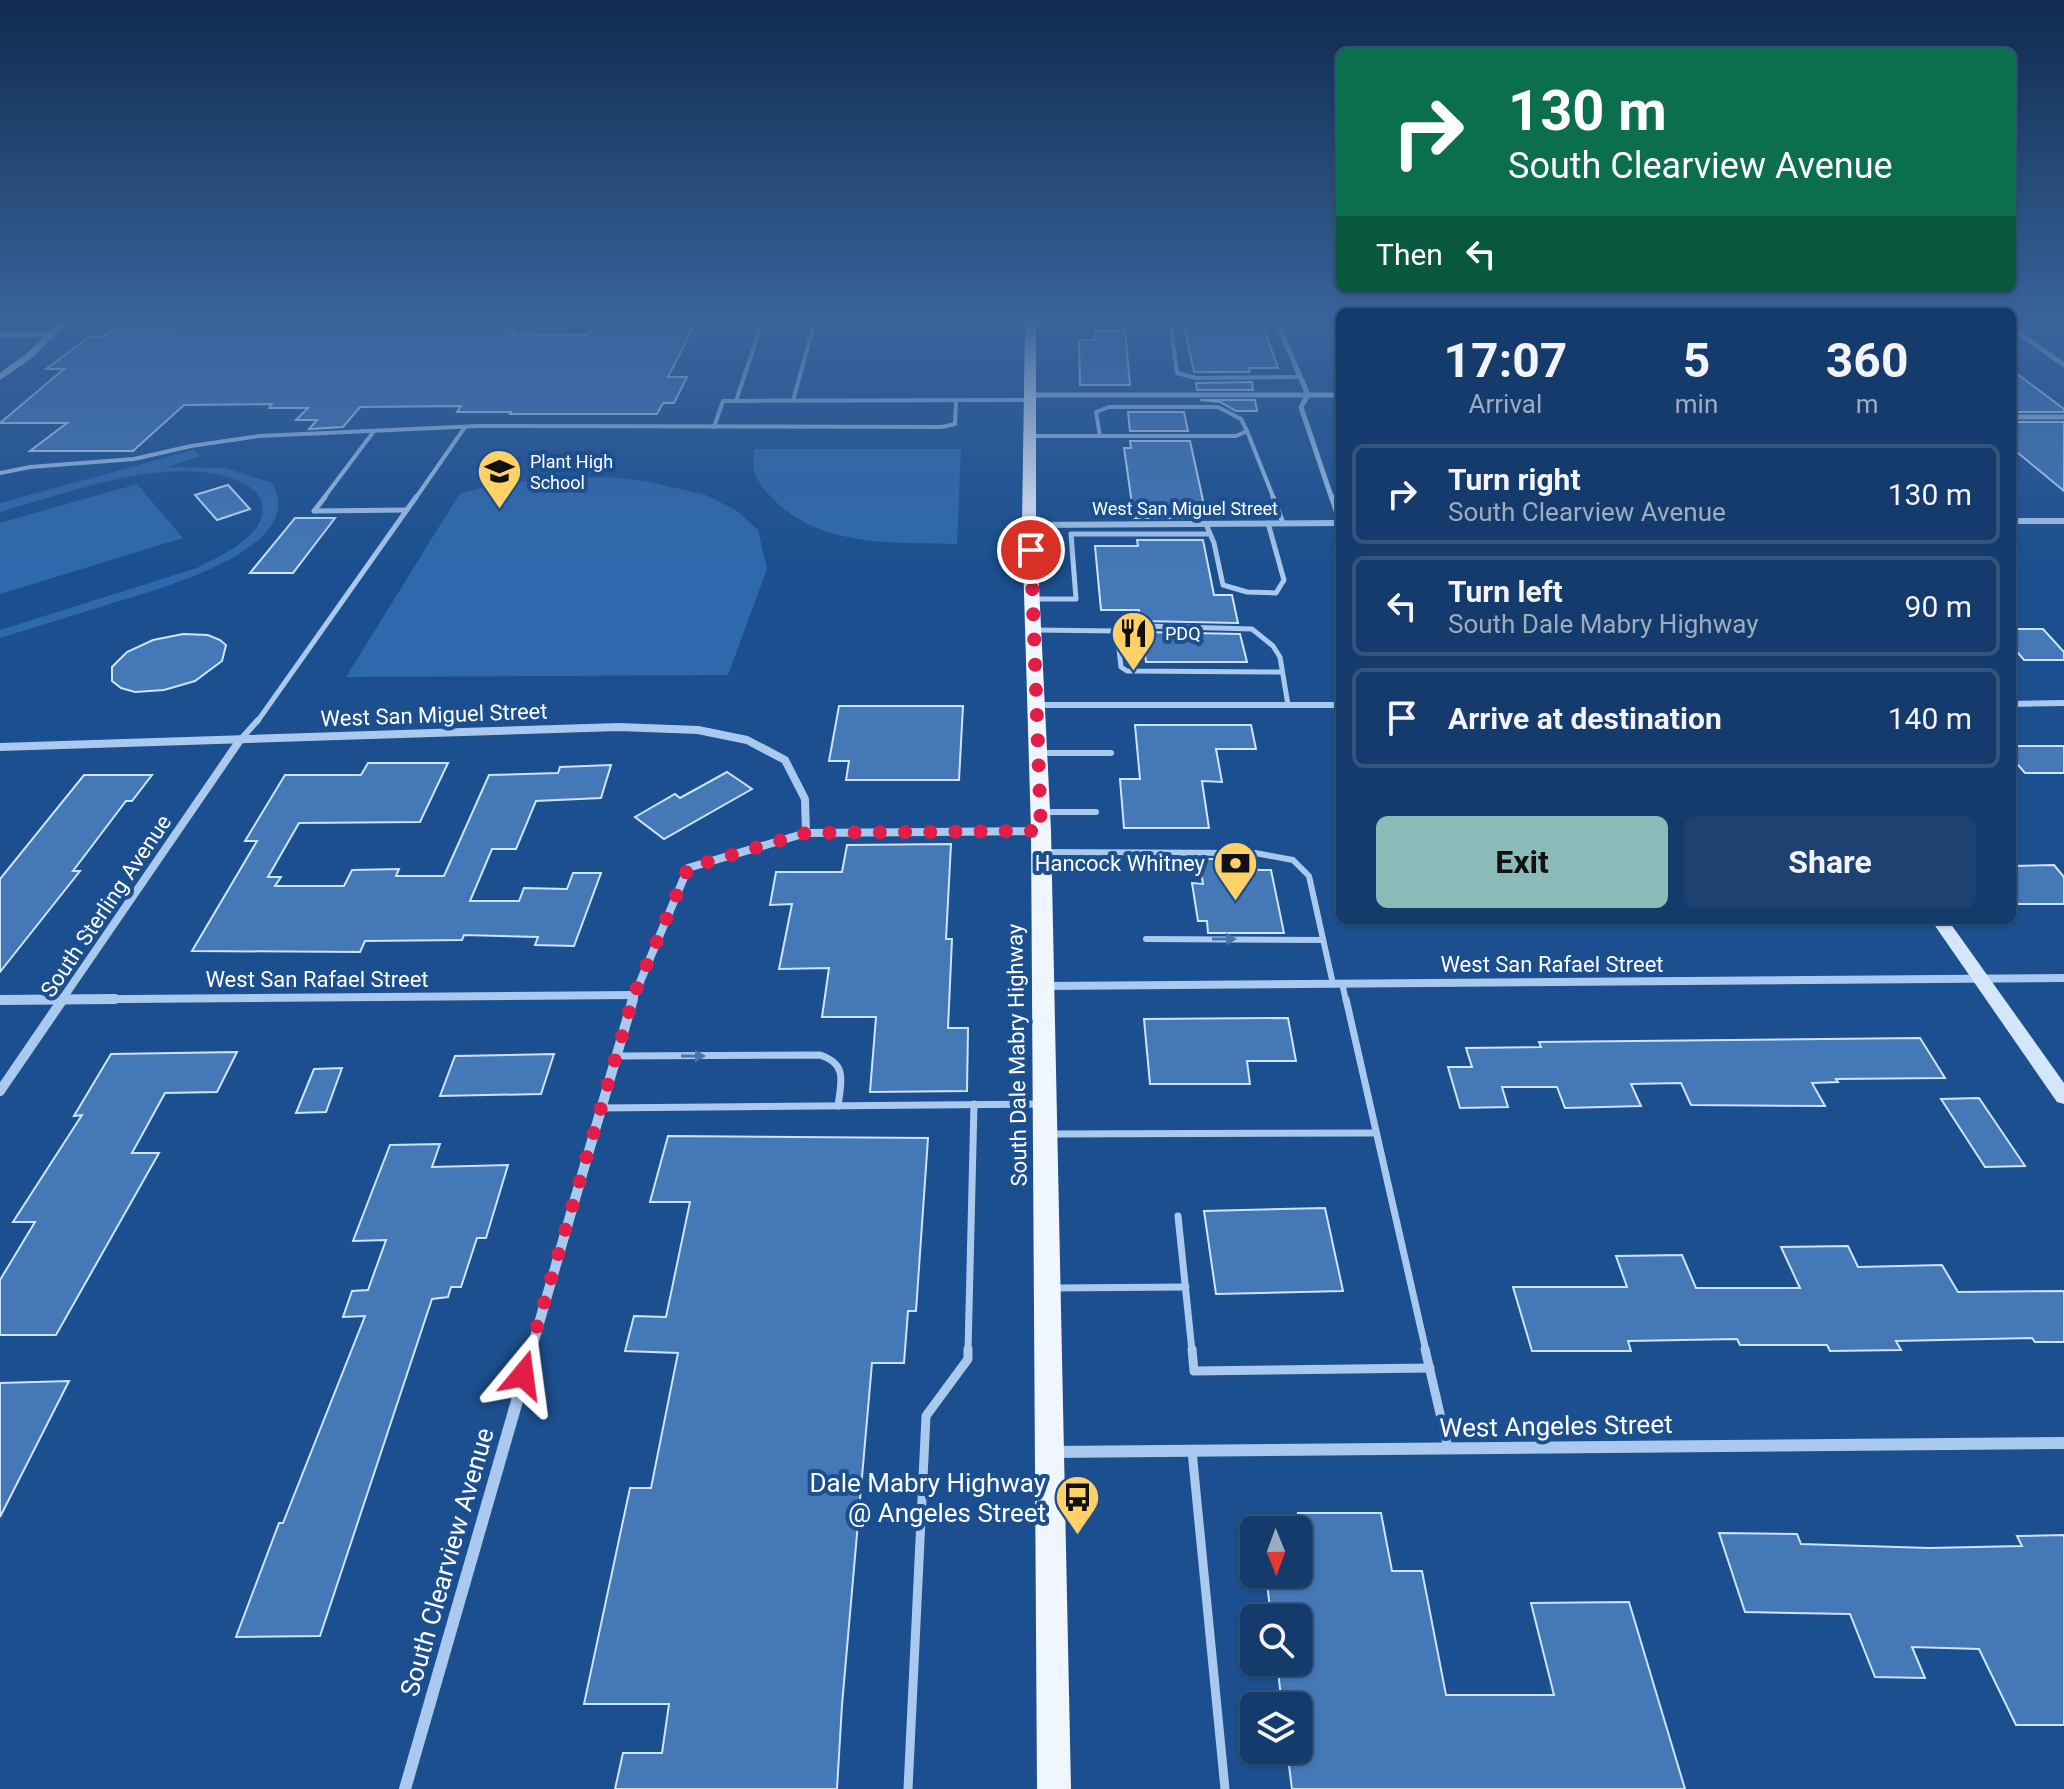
<!DOCTYPE html>
<style>
:root{--surface:#143b6b;--page:#1d4271;--text:#f1f3f6;--muted:#9dadc1;--line:#33557e;--accent:#8bbbb9}
body{margin:0;font-family:Roboto,sans-serif;background:var(--page);color:var(--text);height:100vh;display:flex;flex-direction:column;font-size:30px;white-space:nowrap}
*{box-sizing:border-box;margin:0}
p{font-size:26px;color:var(--muted)}
.icon{flex:none;width:44px;height:44px;fill:none;stroke:currentColor;stroke-width:2;stroke-linecap:round;stroke-linejoin:round}
.map{position:relative;flex:1;overflow:hidden}
.drawer{position:absolute;left:1336px;top:308px;width:680px;height:616px;display:flex;flex-direction:column;background:var(--surface);border-radius:12px;box-shadow:0 2px 6px #0004,0 0 0 2px var(--line)}
.drawer>*{flex:none}
.banner{position:absolute;left:1336px;top:48px;width:680px;height:244px;border-radius:12px;box-shadow:0 2px 6px #0004,0 0 0 2px var(--line);background:#0b6e4f;color:#fff;overflow:hidden}
.needle{width:52px;rotate:179deg}
.fabs{position:absolute;left:1240px;top:1516px;display:grid;gap:16px}
.fabs a{display:grid;place-items:center;width:72px;height:72px;border-radius:12px;background:var(--surface);box-shadow:0 2px 6px #0004,0 0 0 2px var(--line);font-size:40px}
.pin{position:absolute;display:grid;place-items:center;width:68px;height:68px;color:#fff;margin:-34px;border:4px solid #fff;border-radius:50%;box-shadow:0 2px 8px #0007}
.me{position:absolute;width:88px;margin:-44px;rotate:16deg;stroke-linejoin:round;filter:drop-shadow(0 0 6px #0008)}
.turn{display:flex;align-items:center;gap:28px;height:168px;padding:0 40px;font-size:36px}
.turn .icon{width:104px;height:104px;stroke-width:2.5}
.turn b{display:block;font-size:56px;line-height:68px}
.then{display:flex;align-items:center;height:76px;padding:0 40px;background:#0003;gap:16px;font-size:30px}
.eta{display:flex;justify-content:space-evenly;align-items:center;height:136px;text-align:center}
.eta b{font-size:48px;font-weight:700;line-height:56px}
.button{display:flex;gap:16px;margin-top:auto;padding:16px 40px}
.button a{flex:1;height:92px;border-radius:12px;background:var(--accent);color:#111;font-size:32px;font-weight:700;line-height:92px;text-align:center}
.button a+a{background:var(--page);color:var(--text)}
ul{padding:0;list-style:none}
li{display:flex;align-items:center;gap:24px;height:100px;margin:0 16px 12px;padding:0 24px;border:4px solid var(--line);border-radius:12px}
li div{flex:1}
li b{display:block;font-size:30px}
li em{font-style:normal}
.map>svg:first-child{display:block}
.green{fill:#2e69ad}
.building{fill:#4478b7;stroke:#cfe3fa;stroke-width:2}
.lines{fill:none;stroke-linecap:round;stroke-linejoin:round}
.lane-far4{stroke:#a9c9ee;stroke-width:4}
.lane-far3{stroke:#a9c9ee;stroke-width:5}
.lane-far2{stroke:#a9c9ee;stroke-width:6}
.lane-far1{stroke:#a9c9ee;stroke-width:7}
.lane{stroke:#a9c9ee;stroke-width:9}
.street-far4{stroke:#a9c9ee;stroke-width:5}
.street-far3{stroke:#a9c9ee;stroke-width:6}
.street-far2{stroke:#a9c9ee;stroke-width:8}
.street-far1{stroke:#a9c9ee;stroke-width:10}
.street{stroke:#a9c9ee;stroke-width:12}
.secondary{fill:#d6e6fa;fill-rule:evenodd}
.primary{fill:#f0f6ff;fill-rule:evenodd}
.oneway{fill:#4674ac}
.route{stroke:#e11d48;stroke-width:14;stroke-dasharray:0 25.2}
.labels{text-anchor:middle;dominant-baseline:central;stroke-width:8;stroke-linejoin:round;paint-order:stroke}
.far-poi-label{font-size:18px;fill:#fff;stroke:#1b4f8f;text-anchor:start}
.far-street-label{font-size:18px;fill:#fff;stroke:#1b4f8f}
.street-label{font-size:22px;fill:#fff;stroke:#1b4f8f}
.poi-label{font-size:22px;fill:#fff;stroke:#1b4f8f;text-anchor:end}
.near-street-label{font-size:26px;fill:#fff;stroke:#1b4f8f}
.near-poi-label{font-size:26px;fill:#fff;stroke:#1b4f8f;text-anchor:end}
</style>
<div class="map">
<svg width="2064" height="1789" viewBox="0 0 2064 1789">
<rect width="100%" height="100%" fill="#1b4f8f"/>
<g class="green">
<path d="M755,449h206l-4,95c-65,-2 -137,4 -185,-46 -14,-15 -23,-28 -17,-49z"/>
<path d="M193,450l7,6 -33,11 58,1 47,15c40,68 -125,109 -165,122 -36,11 -71,22 -107,33v-8l197,-62c20,-10 60,-28 65,-53 3,-18 -7,-26 -21,-33 -69,-30 -173,11 -241,30v-9z"/>
<path d="M606,477l38,4 62,14 31,16 21,19 9,39 -39,106 -382,2 114,-184 43,-10z"/>
<path d="M137,484l46,54 -183,56v-71z"/>
</g>
<g class="building">
<path d="M521,320l-10,14 76,1 11,-15h99l-29,57h19l-13,26h-11l-6,11h-147l1,-2h-54l4,-6 -101,1 -17,20 -34,2 8,-9h-21l12,-12h-39l3,-4 -88,1 -51,46h-103l37,-28h-67l64,-54h-18l43,-32h14l11,-9h65l9,-7z"/>
<path d="M1183,320h78l17,48h-29l1,4h-56z"/>
<path d="M1095,331h30l5,54h-50l-1,-45h16z"/>
<path d="M2012,370l52,39v3h-52z"/>
<path d="M1252,382l1,8h-56l-1,-7z"/>
<path d="M1200,400h55l2,11h-21l-16,-9z"/>
<path d="M1128,412h56l4,19h-58z"/>
<path d="M2012,422h52v69l-52,-43z"/>
<path d="M1130,441h60l14,64h-7l2,13h-65l-10,-70h7z"/>
<path d="M228,485l22,24 -33,11 -22,-25z"/>
<path d="M295,518h40l-42,55h-43z"/>
<path d="M1137,540h66l11,55h18l6,28 -97,-2 -2,-11h-38l-6,-64h43z"/>
<path d="M2012,629h31l21,23v8h-40l-12,-14z"/>
<path d="M1142,632l98,2 7,28h-101z"/>
<path d="M183,634l25,1 12,5 6,5 -4,16 -27,20 -31,9 -29,2 -14,-4 -9,-7v-14l15,-15 26,-12z"/>
<path d="M839,706h124l-4,74h-113l3,-19h-20z"/>
<path d="M1135,725h116l5,24h-40l6,33 -20,-1 7,47h-85l-4,-49h20z"/>
<path d="M2012,746h52v27h-39l-13,-15z"/>
<path d="M368,763h80l-28,59 -121,1 -31,54h13l-6,9h69l8,-16 47,-1 -3,7h48l45,-101 69,-2 2,-6 51,-2 -10,33 -65,3 -20,48h-24l-22,52h49l5,-13 43,1 6,-16h28l-27,73 -39,-1 3,-8 -74,-2 -2,5 -97,1 -5,11 -168,-1 65,-110h-12l40,-66h76z"/>
<path d="M727,772l25,17 -88,50 -29,-22 40,-23 5,4z"/>
<path d="M84,775h68l-20,26h-6l-53,70h7l-80,101v-93z"/>
<path d="M951,844l-5,95h6l-4,89h20l-1,63 -97,1 6,-75h-54l7,-49 -50,1 13,-65 -22,1 6,-33h66l5,-27z"/>
<path d="M1199,859h55l4,11h13l13,63h-76l-1,-12h-9l-6,-38 11,1z"/>
<path d="M2054,865l10,12v27h-52v-38z"/>
<path d="M1288,1018l8,43h-49l3,23h-100l-6,-65z"/>
<path d="M1920,1038l25,40 -109,1 2,3 -26,1 13,23 -134,-1 -10,-22 -50,1 10,22 -76,2 -8,-21h-55l6,20 -48,1 -12,-41h24l-6,-19 75,-1 -2,-5z"/>
<path d="M237,1052l-20,40 -52,1 -33,60h27l-103,182h-56v-55l35,-58h-22l69,-107 -8,1 37,-62z"/>
<path d="M554,1054l-13,40 -101,2 15,-40z"/>
<path d="M342,1068l-16,44 -30,1 18,-44z"/>
<path d="M1979,1098l46,68 -40,1 -44,-68z"/>
<path d="M668,1136l260,2 -12,173h-8l-4,52h-32l-30,342 -5,84h-222l8,-36h39l7,-49h-85l46,-216h21l27,-135 -53,-2 9,-35 32,1 24,-115h-40z"/>
<path d="M440,1144l-8,23 76,-2 -22,73h-9l-16,49h-10l-3,10 -16,2 -112,337 -84,1 43,-114h4l82,-207 -22,1 9,-26 16,-1 18,-50 -33,1 37,-96z"/>
<path d="M1325,1208l18,83 -127,3 -12,-83z"/>
<path d="M1848,1246l10,21 84,-2 16,27 106,-1v51h-29l-3,-4 -136,3 5,9 -71,1 -3,-6h-87l-3,-6 -109,2 3,10h-99l-19,-64h114l-11,-31 66,-1 14,33h104l-19,-41z"/>
<path d="M69,1381l-69,136v-134z"/>
<path d="M1298,1513h83l11,58h30l24,124h108l-23,-92 98,-1 56,187h-393l-5,-39h11v-44h-16l-5,-44h21v-44h-27l-5,-44h32z"/>
<path d="M1719,1533l78,1 4,10 128,4 93,-2 -5,-10 47,-1v190h-48l-37,-76 -67,-2 13,31 -50,-1 -25,-63 -105,-2z"/>
</g>
<g class="lines">
<g class="lane-far4">
<path d="M1170,320l7,53 19,5 104,-1"/>
<path d="M1031,322l55,1v-3"/>
<path d="M736,401l27,-81"/>
<path d="M793,401l22,-81"/>
<path d="M1109,407h109l23,12 6,12 -11,5h-136l-4,-24z"/>
<path d="M714,427l9,-26 305,-1"/>
<path d="M1247,431l27,68"/>
<path d="M1029,436h71"/>
<path d="M0,473l30,-6 104,-8 57,-13 68,-10 220,-10 463,1 13,-3 1,-23"/>
<path d="M323,499l51,-68"/>
<path d="M415,499l50,-72"/>
</g>
<g class="lane-far3">
<path d="M325,497l-11,14 93,-1"/>
<path d="M1273,497l10,26"/>
<path d="M1206,524l8,19 9,42 24,7 29,1 8,-13 -16,-57"/>
<path d="M1033,599h43l-5,-65h137"/>
<path d="M1034,630l83,1 28,-5 107,3 21,17 7,11 8,48"/>
<path d="M1117,631l4,36 6,4 155,1"/>
<path d="M257,722l159,-225"/>
</g>
<g class="lane-far2">
<path d="M241,739l17,-19"/>
<path d="M1042,753h69"/>
<path d="M1044,812h52"/>
<path d="M1045,852l210,1 38,7 16,16 24,108"/>
<path d="M1146,939l177,1"/>
<path d="M1342,983l4,18"/>
</g>
<g class="lane-far1">
<path d="M1346,999l80,352"/>
<path d="M615,1056l205,-1c28,9 21,27 18,51"/>
<path d="M599,1108l440,-4"/>
<path d="M1051,1134l324,-1"/>
<path d="M1178,1216l14,135"/>
<path d="M1053,1288l133,-1"/>
<path d="M968,1351l6,-247"/>
</g>
<g class="lane">
<path d="M1192,1349l2,22 236,-3"/>
<path d="M1425,1349l23,99"/>
<path d="M1192,1451l33,338"/>
<path d="M908,1789l18,-373 42,-57v-10"/>
</g>
<g class="street-far4">
<path d="M1276,320l32,75 -7,12 31,92"/>
<path d="M2012,328l52,37"/>
<path d="M0,335h48"/>
<path d="M1028,395h312"/>
<path d="M2012,417h52"/>
</g>
<g class="street-far3">
<path d="M1332,497l8,24"/>
<path d="M2012,521h52"/>
<path d="M1029,525l311,-2"/>
<path d="M2012,704l52,-1"/>
<path d="M1038,705h302"/>
</g>
<g class="street-far2">
<path d="M0,747l619,-20 79,3 49,10 38,20 20,39 1,34"/>
<path d="M1046,986l1018,-8"/>
<path d="M0,1000l634,-5"/>
<path d="M61,1001l179,-261"/>
<path d="M632,1001l56,-133 118,-35 235,-2"/>
</g>
<g class="street-far1">
<path d="M0,1000l115,-1"/>
<path d="M0,1091l63,-92"/>
<path d="M531,1351l102,-352"/>
</g>
<g class="street">
<path d="M1053,1452l1011,-9"/>
<path d="M405,1789l127,-440"/>
</g>
<g class="secondary">
<path d="M61,320h9l-38,38 -32,22v-7l26,-19z"/>
<path d="M1931,920h17l116,163v21l-7,-2z"/>
</g>
<path class="primary" d="M1025,320h11v205l15,306 20,958h-34l-6,-958 -9,-306z"/>
</g>
<defs><path id="oneway-solid" d="M-6-.8H1V-3.2L6.5 0L1 3.2V.8H-6Z" transform="scale(2)"/></defs>
<g class="oneway">
<use href="#oneway-solid" transform="translate(1224 939)"/>
<use href="#oneway-solid" transform="translate(693 1056)"/>
</g>
<linearGradient id="sky" x2="0" y2="1"><stop stop-color="#0f2b4f"/><stop offset="0.56" stop-color="#39639b"/><stop offset="1" stop-color="#39639b" stop-opacity="0"/></linearGradient>
<rect width="2064" height="571" fill="url(#sky)"/>
<g class="lines">
<path class="route" d="M523,1375l111,-380 54,-127 118,-35 235,-2 -10,-281"/>
</g>
<defs>
<symbol id="school-pin" viewBox="-11 -11 22 30"><path d="M0 17L-7.5 6A9.5 9.5 0 1 1 7.5 6Z" fill="#ffd166" stroke="#1b4f8f"/><path d="M0-5L7-2L0 1L-7-2ZM-4 1L0 2.5L4 1V4Q0 6-4 4Z" fill="#111"/></symbol>
<symbol id="restaurant-pin" viewBox="-11 -11 22 30"><path d="M0 17L-7.5 6A9.5 9.5 0 1 1 7.5 6Z" fill="#ffd166" stroke="#1b4f8f"/><path d="M-5-6h1v4h1v-4h1v4h1v-4h1v5L-1.5 .5V6h-2V.5L-5-1ZM5-6V6H3V1.5H1.5Q1.5-4 5-6Z" fill="#111"/></symbol>
<symbol id="bank-pin" viewBox="-11 -11 22 30"><path d="M0 17L-7.5 6A9.5 9.5 0 1 1 7.5 6Z" fill="#ffd166" stroke="#1b4f8f"/><path d="M-6-4H6V4H-6ZM0-2.3a2.3 2.3 0 1 0 0 4.6a2.3 2.3 0 1 0 0-4.6Z" fill="#111"/></symbol>
<symbol id="bus-pin" viewBox="-11 -11 22 30"><path d="M0 17L-7.5 6A9.5 9.5 0 1 1 7.5 6Z" fill="#ffd166" stroke="#1b4f8f"/><path d="M-5-6H5V4H4V6H2V4H-2V6H-4V4H-5ZM-3.5-4V0h7V-4ZM-3.5 1.2v1.5H-2V1.2ZM2 1.2v1.5H3.5V1.2Z" fill="#111"/></symbol>
</defs>
<g fill-rule="evenodd">
<use href="#school-pin" x="474" y="446" width="51" height="69"/>
<use href="#restaurant-pin" x="1108" y="608" width="51" height="69"/>
<use href="#bank-pin" x="1210" y="838" width="51" height="69"/>
<use href="#bus-pin" x="1052" y="1472" width="51" height="69"/>
</g>
<g class="labels">
<g class="far-poi-label">
<text x="530" y="461">Plant High<tspan x="530" dy="21">School</tspan></text>
<text x="1165" y="633">PDQ</text>
</g>
<g class="far-street-label">
<text x="1185" y="508">West San Miguel Street</text>
</g>
<g class="street-label">
<text transform="translate(434 715) rotate(-2)">West San Miguel Street</text>
<text transform="translate(106 906) rotate(-56)">South Sterling Avenue</text>
<text x="1552" y="964">West San Rafael Street</text>
<text x="317" y="979">West San Rafael Street</text>
<text transform="translate(1017 1055) rotate(-91)">South Dale Mabry Highway</text>
</g>
<g class="poi-label">
<text x="1205" y="863">Hancock Whitney</text>
</g>
<g class="near-street-label">
<text transform="translate(1556 1426) rotate(-1)">West Angeles Street</text>
<text transform="translate(447 1562) rotate(-74)">South Clearview Avenue</text>
</g>
<g class="near-poi-label">
<text x="1046" y="1483">Dale Mabry Highway<tspan x="1046" dy="30">@ Angeles Street</tspan></text>
</g>
</g>
</svg>
<div class="fabs">
<a><svg class="needle" viewBox="-14 -14 28 28"><path d="M0-13l5 13h-10z" fill="#e53935"/><path d="M0 13l5-13h-10z" fill="#9dadc1"/></svg></a>
<a><svg class="icon" aria-label="search" viewBox="0 0 24 24"><circle cx="10" cy="10" r="6"/><path d="M15 15l6 6"/></svg></a>
<a><svg class="icon" aria-label="layers" viewBox="0 0 24 24"><path d="M12 4l9 5-9 5-9-5zM3 14l9 5 9-5"/></svg></a>
</div>
<div class="pin" style="left:1031px;top:550px;background:#d93025"><svg class="icon" aria-label="arrive" viewBox="0 0 24 24"><path d="M6 21V4h12l-3 4 3 4H6"/></svg></div>
<svg class="me" style="left:523px;top:1375px" viewBox="-20 -20 40 40"><path d="M0-17L14 15 0 8-14 15z" fill="#e11d48" stroke="#fff" stroke-width="4"/></svg>
<div class="banner">
<div class="turn"><svg class="icon" aria-label="right" viewBox="0 0 24 24"><path d="M7 20v-9h11M14 6l5 5-5 5"/></svg><div><b>130 m</b>South Clearview Avenue</div></div>
<div class="then">Then<svg class="icon" aria-label="left" viewBox="0 0 24 24"><path d="M17 20v-9H6M10 6l-5 5 5 5"/></svg></div>
</div>
<section class="drawer">
<div class="eta">
<div><b>17:07</b><p>Arrival</p></div>
<div><b>5</b><p>min</p></div>
<div><b>360</b><p>m</p></div>
</div>
<ul>
<li><svg class="icon" aria-label="right" viewBox="0 0 24 24"><path d="M7 20v-9h11M14 6l5 5-5 5"/></svg><div><b>Turn right</b><p>South Clearview Avenue</p></div><em>130 m</em></li>
<li><svg class="icon" aria-label="left" viewBox="0 0 24 24"><path d="M17 20v-9H6M10 6l-5 5 5 5"/></svg><div><b>Turn left</b><p>South Dale Mabry Highway</p></div><em>90 m</em></li>
<li><svg class="icon" aria-label="arrive" viewBox="0 0 24 24"><path d="M6 21V4h12l-3 4 3 4H6"/></svg><div><b>Arrive at destination</b></div><em>140 m</em></li>
</ul>
<div class="button"><a>Exit</a><a>Share</a></div>
</section>
</div>
